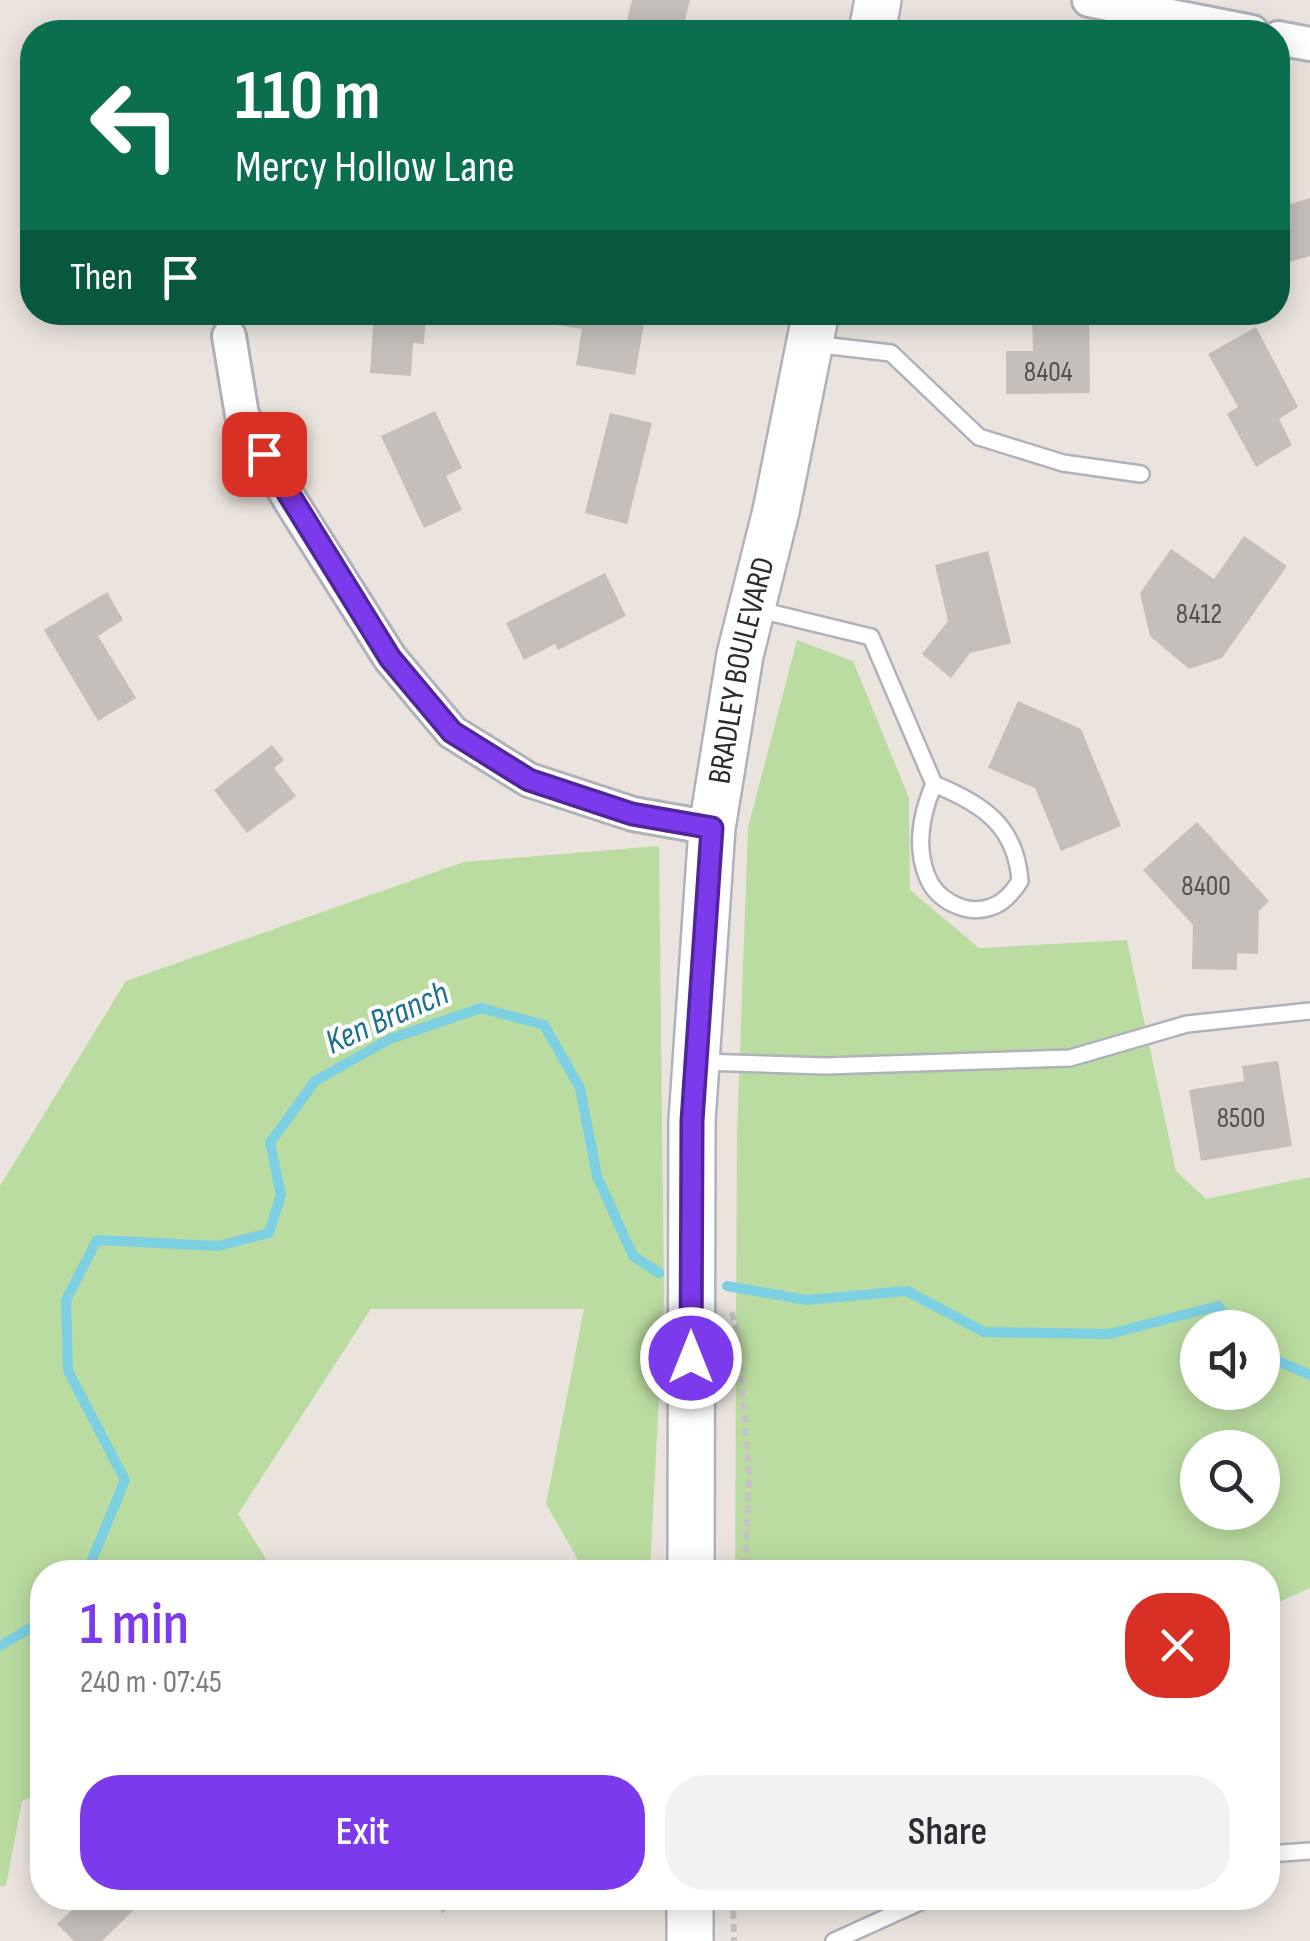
<!DOCTYPE html>
<meta charset="utf-8">
<style>
:root{--surface:#fff;--page:#f2f2f3;--text:#2b2b33;--muted:#7c7c81;--accent:#7c3aed}
body{margin:0;font-family:"Sofia Sans Condensed",sans-serif;background:var(--page);color:var(--text);height:100vh;display:flex;flex-direction:column;font-size:38px;white-space:nowrap}
*{box-sizing:border-box;margin:0}
p{font-size:32px;color:var(--muted)}
.icon{flex:none;width:55px;height:55px;fill:none;stroke:currentColor;stroke-width:2;stroke-linecap:round;stroke-linejoin:round}
.map{position:relative;flex:1;overflow:hidden}
.side{position:absolute;left:30px;top:1560px;width:1250px;height:350px;display:flex;flex-direction:column;background:var(--surface);border-radius:40px;box-shadow:0 5px 25px #0003}
.side>*{flex:none}
.top-card{position:absolute;left:20px;top:20px;width:1270px;height:305px;border-radius:40px;box-shadow:0 5px 25px #0003;background:#0b6e4f;color:#fff;overflow:hidden}
.controls{position:absolute;left:1180px;top:1310px;display:grid;gap:20px}
.controls a{display:grid;place-items:center;width:100px;height:100px;border-radius:50%;background:var(--surface);box-shadow:0 5px 25px #0003;font-size:50px}
.pin{position:absolute;display:grid;place-items:center;width:85px;height:85px;color:#fff;margin:-42px;border-radius:20px;box-shadow:0 5px 15px #0006}
.me{position:absolute;width:110px;margin:-55px;rotate:0deg;stroke-linejoin:round;filter:drop-shadow(0 0 8px #0008)}
.turn{display:flex;align-items:center;gap:35px;height:210px;padding:0 50px;font-size:45px}
.turn .icon{width:130px;height:130px;stroke-width:2.5}
.turn b{display:block;font-size:70px;line-height:85px}
.then{display:flex;align-items:center;height:95px;padding:0 50px;background:#0003;gap:20px;font-size:38px}
.round{display:grid;place-items:center;flex:none;width:105px;height:105px;border-radius:40px;background:var(--page)}
.overview{display:flex;align-items:center;justify-content:space-between;height:170px;padding:0 50px}
h1{font-size:60px;font-weight:600;line-height:75px;color:var(--accent)}
.action{display:flex;gap:20px;margin-top:auto;padding:20px 50px}
.action a{flex:1;height:115px;border-radius:40px;background:var(--accent);color:#fff;font-size:40px;font-weight:600;line-height:115px;text-align:center}
.action a+a{background:var(--page);color:var(--text)}
.map>svg:first-child{display:block}
.green{fill:#badca0;fill-rule:evenodd}
.lines{fill:none;stroke-linecap:round;stroke-linejoin:round}
.stream{stroke:#7cd0e2;stroke-width:10}
.building{fill:#c4bfba}
.service-casing{stroke:#afb2ba;stroke-width:20}
.minor-casing{stroke:#afb2ba;stroke-width:38}
.secondary-casing{stroke:#afb2ba;stroke-width:50}
.path{stroke:#c4c4c4;stroke-width:6;stroke-dasharray:8 5;stroke-linecap:butt}
.service{stroke:#fff;stroke-width:15}
.minor{stroke:#fff;stroke-width:32}
.secondary{stroke:#fff;stroke-width:45}
.route-casing{stroke:#51269a;stroke-width:25}
.route{stroke:#7c3aed;stroke-width:18}
.labels{text-anchor:middle;dominant-baseline:central;stroke-width:8;stroke-linejoin:round;paint-order:stroke}
.number-label{font-size:28px;fill:#51504f}
.street-label{font-size:32px;fill:#2b2b2b;stroke:#fff}
.water-label{font-size:35px;font-style:italic;fill:#1b718e;stroke:#fff}
</style>
<div class="map">
<svg width="1310" height="1941" viewBox="0 0 1310 1941">
<rect width="100%" height="100%" fill="#ebe4de"/>
<g class="green">
<path d="M797,640l56,21 56,137 1,92 69,58 148,-8 49,231 30,28 104,-22v411l-42,19v-35h-533l2,-439 11,-305zM1198,1328h64v64h-64zM1198,1448h64v64h-64z"/>
<path d="M659,846l5,451 -14,275h-65l-39,-68 38,-195h-213l-133,205 36,58h-232v221l-20,8 -16,85h-6v-700l126,-205 338,-119z"/>
</g>
<g class="lines">
<g class="stream">
<path d="M727,1286l79,14 101,-9 77,41 125,2 109,-28 20,22"/>
<path d="M1262,1354l48,21"/>
<path d="M87,1572l38,-92 -57,-109 -2,-71 31,-60 121,6 51,-13 12,-38 -11,-52 45,-62 75,-42 91,-31 63,17 36,63 17,88 36,80 26,17"/>
<path d="M0,1646l42,-25"/>
</g>
</g>
<g class="building">
<path d="M632,0h58l-8,32h-58z"/>
<path d="M1310,198v58l-20,6 -12,-41v-13z"/>
<path d="M374,312h52l-2,32 -11,-1 -2,33 -41,-3z"/>
<path d="M539,312h107l-11,63 -59,-10 6,-36 -44,-7z"/>
<path d="M1032,312h57l1,81 -84,1v-43h27z"/>
<path d="M1256,327l42,80 -19,12 13,26 -36,22 -29,-53 11,-7 -30,-53z"/>
<path d="M435,411l27,57 -16,8 16,34 -38,18 -43,-92z"/>
<path d="M610,413l42,10 -25,101 -42,-11z"/>
<path d="M1244,536l43,30 -65,92 -33,11 -39,-33 -10,-43 31,-44 43,30z"/>
<path d="M988,551l23,92 -41,10 -19,25 -29,-24 26,-33 -13,-56z"/>
<path d="M605,573l21,43 -68,34 -3,-6 -31,16 -18,-37z"/>
<path d="M107,592l16,28 -25,16 38,62 -38,23 -54,-91z"/>
<path d="M1018,701l63,28 40,97 -60,25 -26,-63 -47,-20z"/>
<path d="M272,745l12,15 -10,8 22,28 -49,37 -33,-43z"/>
<path d="M1197,822l72,79 -10,10 -1,43 -21,-1v17l-45,-1 1,-44 -50,-55z"/>
<path d="M1278,1061l14,85 -91,15 -12,-71 55,-9 -2,-15z"/>
<path d="M85,1898h61l-44,43h-28l-17,-17z"/>
<path d="M433,1898h37l-28,15z"/>
</g>
<g class="lines">
<defs>
<g id="service">
<path d="M813,344l78,9 88,84 84,26 78,11"/>
<path d="M756,609l115,28 63,147c49,20 82,42 86,97 -7,11 -16,22 -29,26 -25,9 -55,-7 -64,-31 -12,-30 -5,-64 7,-92"/>
<path d="M700,1062l125,4 245,-8 117,-34 123,-13"/>
<path d="M1268,1854l42,-3"/>
<path d="M834,1941l95,-43"/>
</g>
<g id="minor">
<path d="M1089,0l163,32"/>
<path d="M1278,38l32,6"/>
<path d="M229,336l13,79 48,85 100,158 62,74 77,48 104,34 79,14"/>
</g>
<g id="secondary">
<path d="M872,32l6,-32"/>
<path id="s1" d="M691,1572l1,-451 20,-293 28,-173 36,-144 40,-199"/>
<path d="M690,1941v-43"/>
</g>
</defs>
<use href="#service" class="service-casing"/>
<use href="#minor" class="minor-casing"/>
<use href="#secondary" class="secondary-casing"/>
<g class="path">
<path d="M732,1312l6,22 11,140 -4,98"/>
<path d="M733,1898l1,43"/>
</g>
<use href="#service" class="service"/>
<use href="#minor" class="minor"/>
<use href="#secondary" class="secondary"/>
</g>
<g class="lines">
<defs>
<path id="route" d="M264,454l126,204 62,74 77,48 103,34 80,14 -20,293 -1,237"/>
</defs>
<use href="#route" class="route-casing"/>
<use href="#route" class="route"/>
</g>
<g class="labels">
<g class="number-label">
<text x="1048" y="372">8404</text>
<text x="1199" y="614">8412</text>
<text x="1206" y="886">8400</text>
<text x="1241" y="1118">8500</text>
</g>
<g class="street-label">
<text stroke="none"><textPath href="#s1" startOffset="905">BRADLEY BOULEVARD</textPath></text>
</g>
<g class="water-label">
<text transform="translate(387 1018) rotate(-24)">Ken Branch</text>
</g>
</g>
</svg>
<div class="controls">
<a><svg class="icon" aria-label="sound" viewBox="0 0 24 24"><path d="M4 9h4l5-4v14l-5-4H4zM17 9q2 3 0 6"/></svg></a>
<a><svg class="icon" aria-label="search" viewBox="0 0 24 24"><circle cx="10" cy="10" r="6"/><path d="M15 15l6 6"/></svg></a>
</div>
<div class="pin" style="left:264px;top:454px;background:#d93025"><svg class="icon" aria-label="arrive" viewBox="0 0 24 24"><path d="M6 21V4h12l-3 4 3 4H6"/></svg></div>
<svg class="me" style="left:691px;top:1358px" viewBox="-20 -20 40 40"><circle r="17" fill="#7c3aed" stroke="#fff" stroke-width="3"/><path d="M0-11L8 9 0 5-8 9z" fill="#fff"/></svg>
<div class="top-card">
<div class="turn"><svg class="icon" aria-label="left" viewBox="0 0 24 24"><path d="M17 20v-9H6M10 6l-5 5 5 5"/></svg><div><b>110 m</b>Mercy Hollow Lane</div></div>
<div class="then">Then<svg class="icon" aria-label="arrive" viewBox="0 0 24 24"><path d="M6 21V4h12l-3 4 3 4H6"/></svg></div>
</div>
<section class="side">
<div class="overview"><div><h1>1 min</h1><p>240 m · 07:45</p></div><a class="round" style="background:#d93025;color:#fff"><svg class="icon" aria-label="close" viewBox="0 0 24 24"><path d="M6 6l12 12M18 6L6 18"/></svg></a></div>
<div class="action"><a>Exit</a><a>Share</a></div>
</section>
</div>
